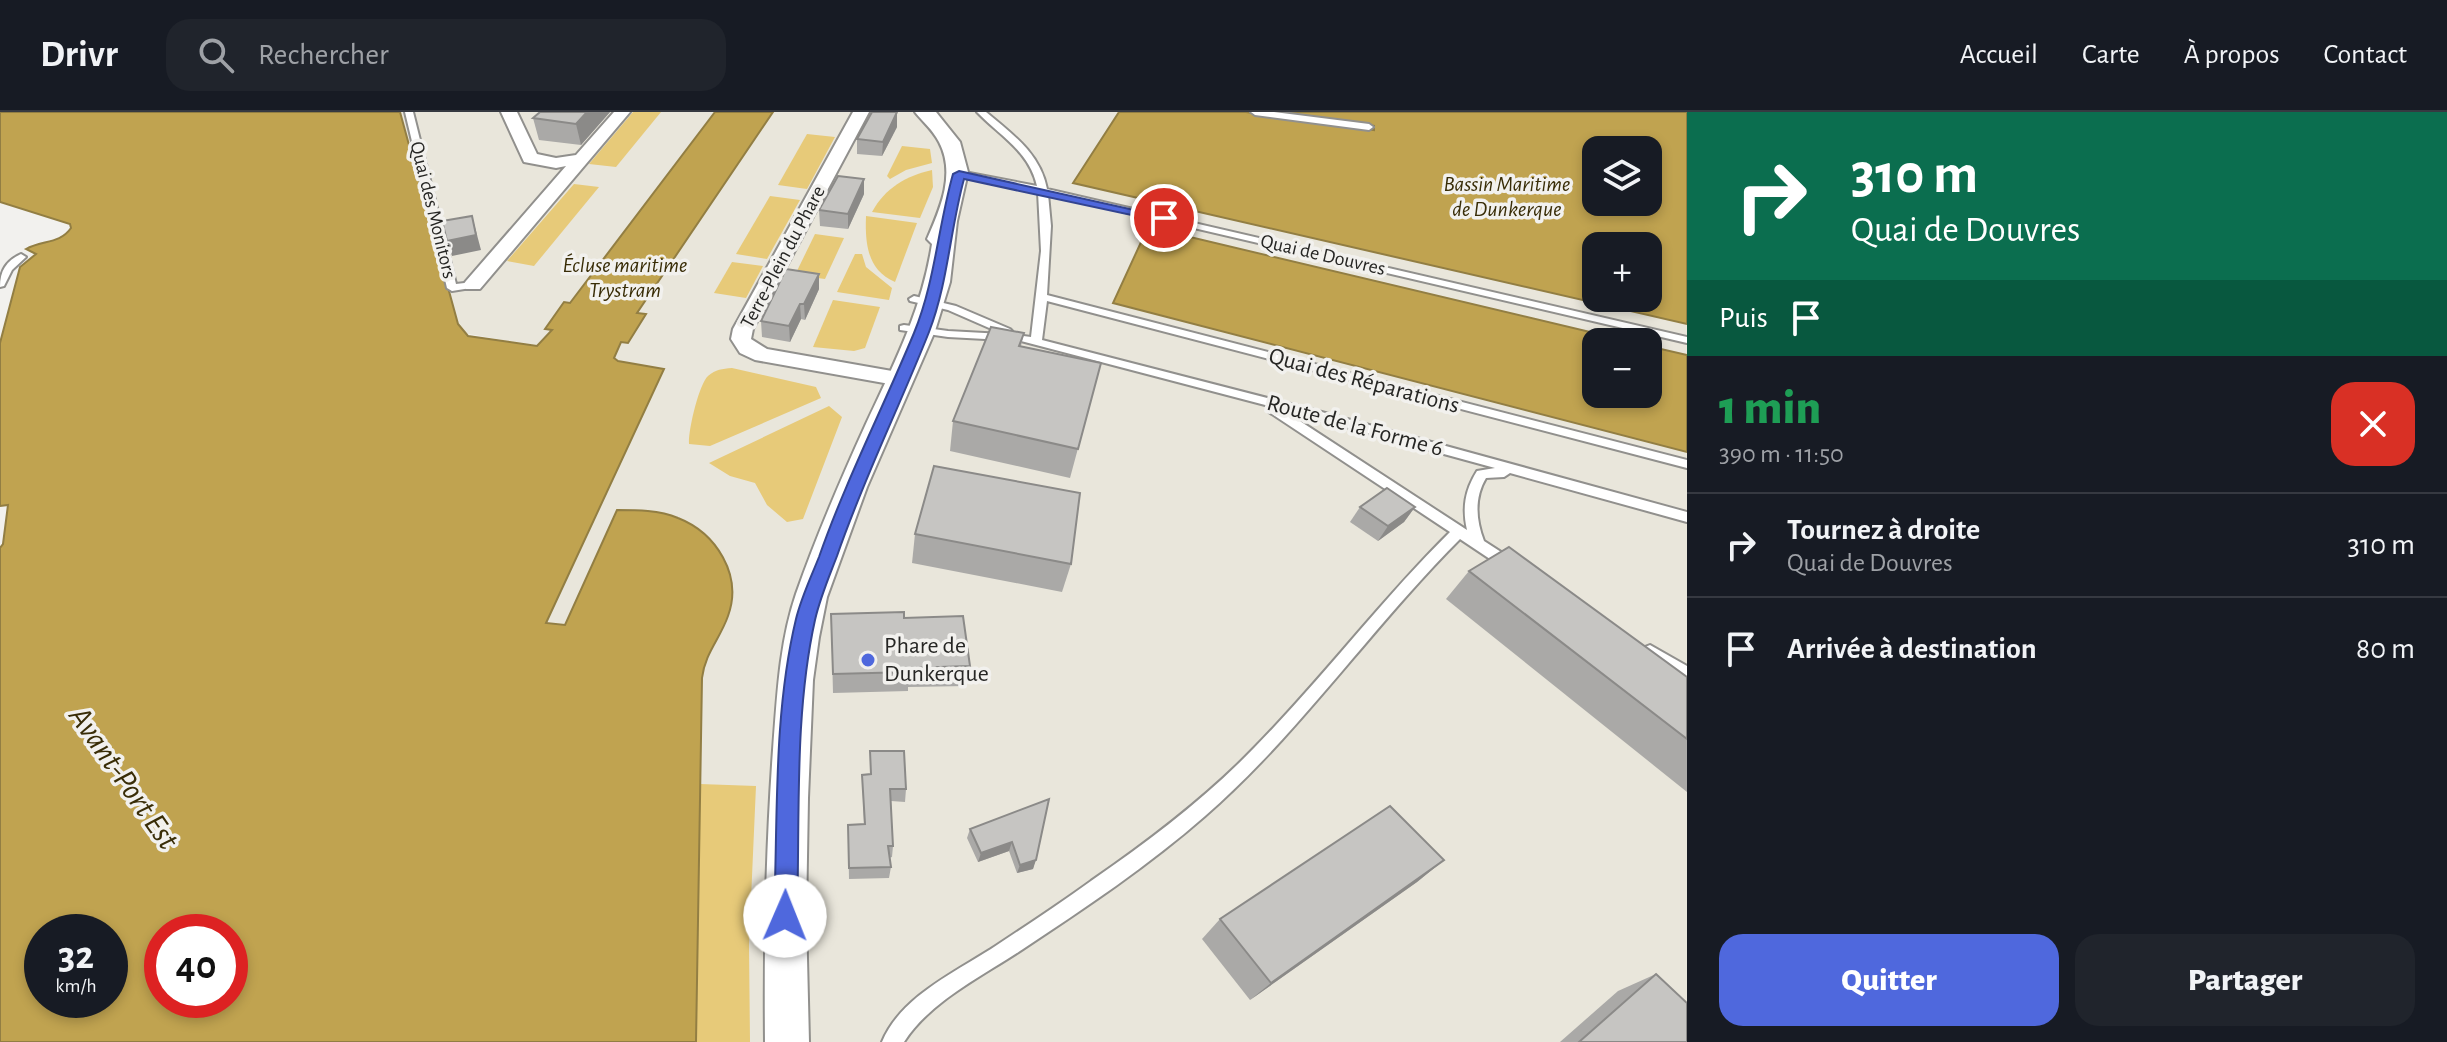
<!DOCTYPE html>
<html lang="fr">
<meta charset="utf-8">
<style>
:root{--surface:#171b24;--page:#20242c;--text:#f1f3f6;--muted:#9ea1a6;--line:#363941;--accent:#4f68dd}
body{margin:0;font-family:"Alegreya Sans",sans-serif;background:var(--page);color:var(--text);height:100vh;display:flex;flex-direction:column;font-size:30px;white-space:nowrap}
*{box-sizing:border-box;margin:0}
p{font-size:26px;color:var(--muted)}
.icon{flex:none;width:44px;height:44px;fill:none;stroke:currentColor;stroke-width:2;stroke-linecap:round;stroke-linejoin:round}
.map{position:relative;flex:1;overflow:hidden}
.panel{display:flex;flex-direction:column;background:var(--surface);width:760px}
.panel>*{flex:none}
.guide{background:#0b6e4f;color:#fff;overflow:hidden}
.tools{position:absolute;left:1582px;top:24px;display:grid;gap:16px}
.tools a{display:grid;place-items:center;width:80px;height:80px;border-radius:16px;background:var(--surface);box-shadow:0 4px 12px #0003;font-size:40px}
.speed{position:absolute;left:24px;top:802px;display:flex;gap:16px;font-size:40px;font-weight:700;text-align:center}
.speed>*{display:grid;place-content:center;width:104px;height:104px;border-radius:50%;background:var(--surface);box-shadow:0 4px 12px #0003;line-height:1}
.speed small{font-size:20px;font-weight:400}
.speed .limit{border:12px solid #d22;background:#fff;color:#111}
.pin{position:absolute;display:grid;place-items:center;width:68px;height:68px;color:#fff;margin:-34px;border:4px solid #fff;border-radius:50%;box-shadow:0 2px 8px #0007}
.me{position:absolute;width:88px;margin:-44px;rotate:1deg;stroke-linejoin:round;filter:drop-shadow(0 0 6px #0008)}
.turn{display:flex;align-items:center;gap:28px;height:168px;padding:0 32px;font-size:36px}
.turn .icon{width:104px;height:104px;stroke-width:2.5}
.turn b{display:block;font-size:56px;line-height:68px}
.then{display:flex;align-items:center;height:76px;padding:0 32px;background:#0003;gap:16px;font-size:30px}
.round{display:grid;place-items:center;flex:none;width:84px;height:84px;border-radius:24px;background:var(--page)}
.summary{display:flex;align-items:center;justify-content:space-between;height:136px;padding:0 32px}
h1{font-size:48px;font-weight:800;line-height:60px;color:#1e9e55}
.button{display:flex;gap:16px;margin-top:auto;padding:16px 32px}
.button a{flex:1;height:92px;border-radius:24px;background:var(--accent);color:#fff;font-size:32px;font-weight:800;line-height:92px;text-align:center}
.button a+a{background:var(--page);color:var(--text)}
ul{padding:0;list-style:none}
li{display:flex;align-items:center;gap:24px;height:104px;padding:0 32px;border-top:2px solid var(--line)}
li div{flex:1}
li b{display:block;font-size:30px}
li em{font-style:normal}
header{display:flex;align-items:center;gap:48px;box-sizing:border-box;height:112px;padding:0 40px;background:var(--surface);border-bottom:2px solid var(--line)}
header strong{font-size:38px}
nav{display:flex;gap:44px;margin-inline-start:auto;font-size:28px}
.search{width:560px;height:72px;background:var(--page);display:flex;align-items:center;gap:20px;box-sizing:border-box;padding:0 28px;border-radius:24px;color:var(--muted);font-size:30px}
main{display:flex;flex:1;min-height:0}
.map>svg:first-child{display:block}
.built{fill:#e9e6db;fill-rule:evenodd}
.green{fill:#e7ca79}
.water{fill:#c0a350;stroke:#927e43;stroke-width:2;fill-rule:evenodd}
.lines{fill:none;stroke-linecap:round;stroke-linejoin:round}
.service-casing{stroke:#91908d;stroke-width:4}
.minor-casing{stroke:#91908d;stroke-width:4}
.tertiary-casing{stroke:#91908d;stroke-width:4}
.service{fill:#fff;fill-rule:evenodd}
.minor{fill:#fff;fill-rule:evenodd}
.tertiary{fill:#fff;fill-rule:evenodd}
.wall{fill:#aaa9a7}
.shaded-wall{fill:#8b8a88}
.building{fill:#c6c5c2;stroke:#8b8a88;stroke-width:2}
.route{fill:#4f68dd;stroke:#334490;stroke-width:2}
.poi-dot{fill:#4f68dd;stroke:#f2f1ee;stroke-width:3}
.labels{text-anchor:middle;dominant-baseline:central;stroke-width:7;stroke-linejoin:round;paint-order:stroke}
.far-street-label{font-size:20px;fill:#262624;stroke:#f2f1ee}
.far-water-label{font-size:22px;font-style:italic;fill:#392d07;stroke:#f2f1ee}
.street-label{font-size:24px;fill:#262624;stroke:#f2f1ee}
.poi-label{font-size:24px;fill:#262624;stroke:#f2f1ee;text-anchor:start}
.near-water-label{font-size:32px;font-style:italic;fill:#392d07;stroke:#f2f1ee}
</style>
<header>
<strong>Drivr</strong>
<div class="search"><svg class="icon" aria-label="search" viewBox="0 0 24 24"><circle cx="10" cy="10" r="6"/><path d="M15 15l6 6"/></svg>Rechercher</div>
<nav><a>Accueil</a><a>Carte</a><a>À propos</a><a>Contact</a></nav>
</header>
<main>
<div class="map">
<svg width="1687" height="930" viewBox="0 0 1687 930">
<rect width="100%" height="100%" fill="#f2f1ee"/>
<path class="built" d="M400,0h719l-45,71 613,141v718h-991l6,-364 3,-20 24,-42 -112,-106 -52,115 -20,-1 118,-254 -49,-11 7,-17 7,1 9,-29 -73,-12 -19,27 7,1 -15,16 -74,-13 -5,-9zM1596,230h52v52h-52z"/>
<g class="green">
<path d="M633,0h28l-45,55 -27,-3z"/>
<path d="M807,22l28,3 -28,52 -29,-4z"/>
<path d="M902,34l28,3 2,14 -26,7 -16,9 -3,-3z"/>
<path d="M932,58l1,17 -13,31 -48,-6c13,-24 34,-36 60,-42z"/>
<path d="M574,72l25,3 -65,79 -27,-5z"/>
<path d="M770,84l30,4 -33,59 -31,-5z"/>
<path d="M866,104l51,7 -22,59c-28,-12 -30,-39 -29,-66z"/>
<path d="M815,122l29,4 -19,41 -30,-4z"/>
<path d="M855,142h7l4,13 26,21 -3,12 -52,-8z"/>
<path d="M732,150l31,4 -17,32 -32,-5z"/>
<path d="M833,188l47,7 -15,41 -11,3 -41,-4z"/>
<path d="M732,256l84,19 5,11 -111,48 -21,-2c-1,-13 10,-60 19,-68 8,-7 14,-7 24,-8z"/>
<path d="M829,294l13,11 -39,102 -16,3 -20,-17 -12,-22 -25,-7 -21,-13z"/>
<path d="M700,672l56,2 -7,158 1,98h-54z"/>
</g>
<g class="water">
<path d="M0,0h400l58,212 10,12 69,10 15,-16 -7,-1 19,-27 6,1 145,-191h58l-136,201 9,1 -18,29 -7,-1 -7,16 4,3 46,8 -118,254 19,2 52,-115c20,0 42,0 61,8 38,15 65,57 50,98 -8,23 -23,37 -26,62l-6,364h-696v-494l3,-4 5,-39 -8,1v-163l20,-76 16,-13 -10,-5c16,-9 34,-5 45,-21l-1,-4 -70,-22zM42,820h68v68h-68zM162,820h68v68h-68z"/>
<path d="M1119,0h127l128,18v-4l-107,-14h420v212l-614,-141zM1596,38h52v52h-52zM1596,134h52v52h-52z"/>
<path d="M1148,115l484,115h-36v52h52v-48l39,9v97l-574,-149z"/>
</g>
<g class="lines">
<defs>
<g id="service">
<path d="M405,0h8l43,172 17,-2 5,3 -1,2 -25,4 -5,-3z"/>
<path d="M977,0h9c26,22 54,41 61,77l640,148v6l-639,-149 3,32 -4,69 640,165v8l-640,-167 -5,39 276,71 369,101v10l-177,-49 -6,4 -18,1c-12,20 -10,42 -2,63l31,20 2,4 -2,4h-10l-45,-30c-89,89 -160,194 -255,277 -57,50 -120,92 -182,133 -40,27 -93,52 -119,93h-22c18,-44 71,-69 109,-93 33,-22 67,-44 100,-68 58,-40 115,-83 164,-134 68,-69 126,-147 195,-215l-181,-120 -2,-3 2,-3 -248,-65 -73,-4 -48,-7v-4l4,-1 44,6 55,3 -55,-24 -38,-9 -1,-2 5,-3 42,10 54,23 2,2 -4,3 23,3 10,-86 -3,-59 -84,-18 5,-3 78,15c-8,-35 -37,-50 -60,-74zM1283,298l212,58 -18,3c-12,19 -15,37 -10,59z"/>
<path d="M1251,0h23l95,12 4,3 -4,3 -114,-15z"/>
<path d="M21,142l5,3 -14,13 -8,16 -4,1c0,-16 6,-26 21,-33z"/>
<path d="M1650,533l37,21v14l-42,-25 -2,-4 2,-4z"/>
</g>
<g id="minor">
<path d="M501,0h16l20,42 19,4 20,-3 38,-43h16l-150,177h-14l-3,-4 3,-4 100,-115 -10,2 -32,-6z"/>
<path d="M853,0h16l-116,217 -2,10 16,10 142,25 3,5 -3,5 -8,2 -146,-26 -15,-7 -9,-14 2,-10z"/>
</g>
<path id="tertiary" d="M915,0h21l24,30 8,30 -11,49 -7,61 -15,49 -68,156 -40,110 -8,40 -6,43 -5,118 -2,118 3,126h-44c-1,-97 1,-194 8,-292 4,-51 6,-106 23,-156 20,-57 44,-113 69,-168 28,-60 57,-116 67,-182l-5,-5c13,-30 29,-65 12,-97 -6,-12 -16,-20 -24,-30z"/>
</defs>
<use href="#service" class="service-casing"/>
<use href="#minor" class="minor-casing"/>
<use href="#tertiary" class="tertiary-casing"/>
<use href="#service" class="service"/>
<use href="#minor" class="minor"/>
<use href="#tertiary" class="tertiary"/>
</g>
<g class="wall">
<path d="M610,0l-29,33 -42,-5 -6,-22z"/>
<path d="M897,15l-15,29 -25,-2v-15z"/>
<path d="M864,82l-16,35 -28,-3 -1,-16z"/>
<path d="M819,162v15l-14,31 -4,-1 -11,23 -28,-5 -1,-16z"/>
<path d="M1024,221l-3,13 80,17 -31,115 -120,-27 3,-30z"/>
<path d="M1360,395h55l-11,15 -26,19 -28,-19z"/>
<path d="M915,422l156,30 -9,28 -150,-29z"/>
<path d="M1469,459l218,106v115l-241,-193z"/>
<path d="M831,502l73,4 66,48 -4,20 -58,1v4l-75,2z"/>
<path d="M870,639l36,38 -1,13 -14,-1 2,45 -1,11 -3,1 2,9 -2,11 -40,1 -1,-54h16l-2,-50 8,-1z"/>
<path d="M1049,687l-16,70 -16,4 -8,-22 -31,11 -11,-24 3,-9z"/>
<path d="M1444,748l-27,22 -167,118 -48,-61 18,-20z"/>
<path d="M1656,862l31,68h-127l58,-51z"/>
</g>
<g class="shaded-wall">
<path d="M587,0h23l-29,33 -5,-21z"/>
<path d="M897,0v15l-15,29 1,-14z"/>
<path d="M864,67v15l-16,35v-15z"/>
<path d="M472,104l9,34 -29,6 -5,-15z"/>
<path d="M819,162v15l-14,31 -1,-16z"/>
<path d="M800,192l1,15 -11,23 -1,-16z"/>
<path d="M1415,395l-11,15 -26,19 10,-15z"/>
<path d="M1012,730l-3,9 -31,11 3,-9z"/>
<path d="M1036,748l-3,9 -16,4 3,-8z"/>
<path d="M1444,748l-27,22 -167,118 21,-17z"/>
</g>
<g class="building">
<path d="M540,0h47l-11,12 -43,-6z"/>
<path d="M872,0h25l-14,30 -26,-3z"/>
<path d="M838,64l26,3 -16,35 -29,-4z"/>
<path d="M472,104l4,19 -29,6 -5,-20z"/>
<path d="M786,157l33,5 -15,30h-4l-11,22 -28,-5z"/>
<path d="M991,215l33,6 -5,13 82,17 -23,86 -125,-28z"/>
<path d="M934,354l146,27 -9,71 -156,-30z"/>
<path d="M1387,376l28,19 -27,19 -28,-19z"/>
<path d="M1509,435l178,130v62l-218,-168z"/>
<path d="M904,500v6l59,-2 7,50 -61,2 1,4 -77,2 -2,-60z"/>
<path d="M870,639h34l2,38h-16l3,57h-5l3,21 -42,1 -1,-43 17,-1 -3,-49 9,-1z"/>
<path d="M1049,687l-13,61 -16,5 -8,-23 -31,11 -11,-24z"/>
<path d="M1390,694l54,54 -173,123 -51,-64z"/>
<path d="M1656,862l31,29v39h-108z"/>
</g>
<path class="route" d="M959,59l211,47 -6,4 -200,-43c-14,51 -16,104 -35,153 -30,76 -66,148 -92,224 -8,21 -17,42 -22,64 -21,95 -15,199 -18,296l-3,8 -9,4 -8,-4 -3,-8c4,-97 -1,-201 22,-297 5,-21 15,-42 23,-62 27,-77 64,-149 95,-224 21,-51 24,-106 39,-159z"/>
<circle class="poi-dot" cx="868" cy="548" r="8"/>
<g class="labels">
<g class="far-street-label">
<text transform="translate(433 98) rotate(76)">Quai des Monitors</text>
<text transform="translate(1323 143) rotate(13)">Quai de Douvres</text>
<text transform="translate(783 145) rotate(-62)">Terre-Plein du Phare</text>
</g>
<g class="far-water-label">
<text x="1507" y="72">Bassin Maritime<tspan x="1507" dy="25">de Dunkerque</tspan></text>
<text x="625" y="153">Écluse maritime<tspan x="625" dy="25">Trystram</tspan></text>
</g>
<g class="street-label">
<text transform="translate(1364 269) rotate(15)">Quai des Réparations</text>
<text transform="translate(1355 314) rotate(15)">Route de la Forme 6</text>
</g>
<g class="poi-label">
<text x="884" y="534">Phare de<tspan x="884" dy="28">Dunkerque</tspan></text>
</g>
<g class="near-water-label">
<text transform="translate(124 666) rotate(55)">Avant-Port Est</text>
</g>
</g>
</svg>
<div class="tools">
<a><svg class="icon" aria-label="layers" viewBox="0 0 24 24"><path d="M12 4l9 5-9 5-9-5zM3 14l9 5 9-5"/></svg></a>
<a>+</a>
<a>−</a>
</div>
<div class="speed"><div>32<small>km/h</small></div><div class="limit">40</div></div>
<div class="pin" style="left:1164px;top:106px;background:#d93025"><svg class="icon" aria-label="arrive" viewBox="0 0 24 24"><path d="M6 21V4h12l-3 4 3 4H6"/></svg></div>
<svg class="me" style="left:785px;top:804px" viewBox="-20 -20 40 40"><circle r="19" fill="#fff"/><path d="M0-13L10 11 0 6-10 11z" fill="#4f68dd"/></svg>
</div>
<section class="panel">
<div class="guide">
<div class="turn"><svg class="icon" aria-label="right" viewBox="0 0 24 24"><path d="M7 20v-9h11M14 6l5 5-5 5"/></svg><div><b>310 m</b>Quai de Douvres</div></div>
<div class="then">Puis<svg class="icon" aria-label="arrive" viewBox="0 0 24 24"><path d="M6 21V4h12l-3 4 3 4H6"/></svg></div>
</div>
<div class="summary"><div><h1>1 min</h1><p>390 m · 11:50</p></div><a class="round" style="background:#d93025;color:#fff"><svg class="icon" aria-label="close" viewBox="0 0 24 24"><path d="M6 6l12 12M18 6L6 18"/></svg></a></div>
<ul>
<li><svg class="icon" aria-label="right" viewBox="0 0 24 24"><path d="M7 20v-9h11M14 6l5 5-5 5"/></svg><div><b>Tournez à droite</b><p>Quai de Douvres</p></div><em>310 m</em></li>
<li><svg class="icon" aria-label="arrive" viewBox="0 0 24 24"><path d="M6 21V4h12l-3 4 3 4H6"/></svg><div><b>Arrivée à destination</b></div><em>80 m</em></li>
</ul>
<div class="button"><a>Quitter</a><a>Partager</a></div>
</section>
</main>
